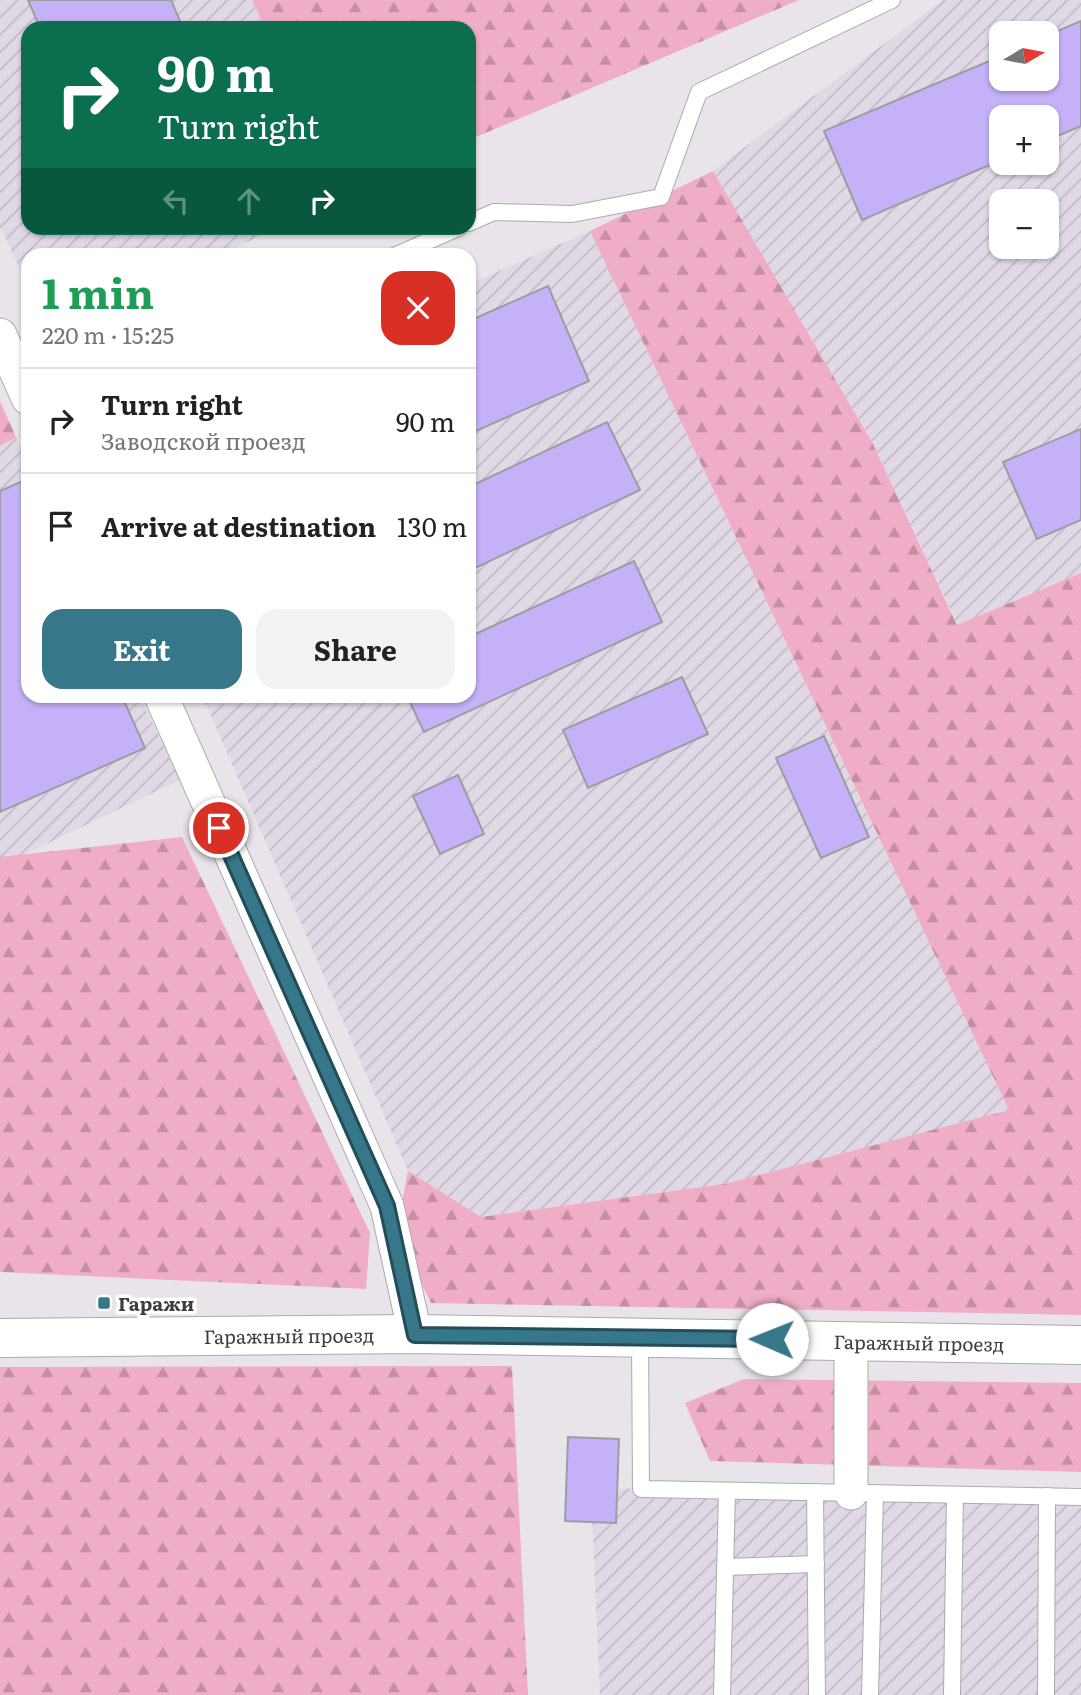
<!DOCTYPE html>
<meta charset="utf-8">
<style>
:root{--surface:#fff;--page:#f2f2f2;--text:#222;--muted:#767676;--line:#e0e0e0;--accent:#37778a}
body{margin:0;font-family:Literata,serif;background:var(--page);color:var(--text);height:100vh;display:flex;flex-direction:column;font-size:26px;white-space:nowrap}
*{box-sizing:border-box;margin:0}
p{font-size:23px;color:var(--muted)}
.icon{flex:none;width:38px;height:38px;fill:none;stroke:currentColor;stroke-width:2;stroke-linecap:round;stroke-linejoin:round}
.map{position:relative;flex:1;overflow:hidden}
.side{position:absolute;left:21px;top:248px;width:455px;height:455px;display:flex;flex-direction:column;background:var(--surface);border-radius:21px;box-shadow:0 2px 5px #0004}
.side>*{flex:none}
.banner{position:absolute;left:21px;top:21px;width:455px;height:214px;border-radius:21px;box-shadow:0 2px 5px #0004;background:#0b6e4f;color:#fff;overflow:hidden}
.needle{width:46px;rotate:80deg}
.controls{position:absolute;left:989px;top:21px;display:grid;gap:14px}
.controls a{display:grid;place-items:center;width:70px;height:70px;border-radius:14px;background:var(--surface);box-shadow:0 2px 5px #0004;font-size:35px}
.pin{position:absolute;display:grid;place-items:center;width:60px;height:60px;color:#fff;margin:-30px;border:4px solid #fff;border-radius:50%;box-shadow:0 2px 7px #0007}
.me{position:absolute;width:77px;margin:-38px;rotate:271deg;stroke-linejoin:round;filter:drop-shadow(0 0 5px #0008)}
.turn{display:flex;align-items:center;gap:24px;height:147px;padding:0 21px;font-size:32px}
.turn .icon{width:91px;height:91px;stroke-width:2.5}
.turn b{display:block;font-size:49px;line-height:60px}
.lanes{display:flex;align-items:center;height:66px;padding:0 21px;background:#0003;justify-content:center;gap:35px;direction:ltr}
.lanes .off{opacity:.35}
.round{display:grid;place-items:center;flex:none;width:74px;height:74px;border-radius:21px;background:var(--page)}
.overview{display:flex;align-items:center;justify-content:space-between;height:119px;padding:0 21px}
h1{font-size:42px;font-weight:700;line-height:52px;color:#1e9e55}
.action{display:flex;gap:14px;margin-top:auto;padding:14px 21px}
.action a{flex:1;height:80px;border-radius:21px;background:var(--accent);color:#fff;font-size:28px;font-weight:700;line-height:80px;text-align:center}
.action a+a{background:var(--page);color:var(--text)}
ul{padding:0;list-style:none}
li{display:flex;align-items:center;gap:21px;height:105px;padding:0 21px;border-top:2px solid var(--line)}
li div{flex:1}
li b{display:block;font-size:26px}
li em{font-style:normal}
.map>svg:first-child{display:block}
.industrial{fill:url(#industrial-furrows);fill-rule:evenodd}
.forest{fill:url(#forest-firs)}
.building{fill:#c4b1f7;stroke:#9e9ca3;stroke-width:2}
.lines{fill:none;stroke-linecap:round;stroke-linejoin:round}
.service-casing{stroke:#ada9af;stroke-width:18}
.minor-casing{stroke:#ada9af;stroke-width:35}
.tertiary-casing{stroke:#ada9af;stroke-width:40}
.service{stroke:#fff;stroke-width:16}
.minor{stroke:#fff;stroke-width:33}
.tertiary{stroke:#fff;stroke-width:38}
.route-casing{stroke:#244d5a;stroke-width:18}
.route{stroke:#37778a;stroke-width:12}
.poi-dot{fill:#37778a;stroke:#fff;stroke-width:2.5}
.labels{text-anchor:middle;dominant-baseline:central;stroke-width:7;stroke-linejoin:round;paint-order:stroke}
.poi-label{font-size:19px;font-weight:bold;fill:#3d3c3e;stroke:#fff;text-anchor:start}
.street-label{font-size:19px;fill:#3d3c3e;stroke:#fff}
</style>
<div class="map">
<svg width="1081" height="1695" viewBox="0 0 1081 1695">
<defs>
<pattern id="industrial-furrows" width="10" height="10" patternUnits="userSpaceOnUse" patternTransform="scale(1.75)"><rect width="10" height="10" fill="#e1d8e5"/><path d="M-1 1l2-2M0 10L10 0M9 11l2-2" fill="none" stroke="#c2bac6"/></pattern>
<pattern id="forest-firs" width="22" height="20" patternUnits="userSpaceOnUse" patternTransform="scale(1.75)"><rect width="22" height="20" fill="#f0adc7"/><path d="M5 1l3.5 6h-7zM16 11l3.5 6h-7z" fill="#c48ea3"/></pattern>
</defs>
<rect width="100%" height="100%" fill="#e8e4ea"/>
<g class="industrial">
<path d="M0,0h252l13,28h-237v200h248l-55,27 -193,1v30l-28,-59z"/>
<path d="M943,0h138v573l-123,52 -85,-181 -160,-273zM1001,33h45v46h-45zM1001,117h45v46h-45zM1001,201h45v46h-45z"/>
<path d="M590,231l419,879 -285,74 -243,33 -73,-46 -205,-474 266,-1v-412z"/>
<path d="M16,437l12,25v234l112,1 40,83 -180,86v-422z"/>
<path d="M591,1488l490,9v198h-481z"/>
</g>
<g class="forest">
<path d="M252,0h547l-330,140v-112h-204z"/>
<path d="M713,171l160,273 84,181 124,-52v742l-650,-12 -35,-70 12,-62 73,46 243,-33 285,-74 -419,-879z"/>
<path d="M0,401l16,36 -16,9z"/>
<path d="M182,837l188,396 -4,56 -366,-17v-415z"/>
<path d="M512,1366l16,329h-528v-328z"/>
<path d="M744,1379l337,4v89l-371,-11 -25,-58z"/>
</g>
<g class="building">
<path d="M28,0h143l12,28h-143z"/>
<path d="M1081,21v105l-35,15v-24h-45v43l-139,60 -38,-89 177,-75v23h45v-43z"/>
<path d="M548,286l41,95 -120,53v-113z"/>
<path d="M607,422l33,68 -167,79 -4,-8v-74z"/>
<path d="M1081,429v91l-44,19 -34,-77z"/>
<path d="M27,479l1,217h94l23,52 -145,64v-321z"/>
<path d="M634,561l28,61 -238,110 -17,-36h62v-59z"/>
<path d="M682,677l26,57 -120,54 -25,-58z"/>
<path d="M824,736l45,101 -48,21 -45,-100z"/>
<path d="M458,775l26,59 -44,20 -27,-58z"/>
<path d="M568,1437l51,2 -3,84 -51,-2z"/>
</g>
<g class="lines">
<defs>
<g id="service">
<path d="M469,223l25,-11 78,2 89,-17 38,-105 193,-92"/>
<path d="M394,256l64,-28"/>
<path d="M640,1338l1,151 440,8"/>
<path d="M815,1492l2,203"/>
<path d="M725,1567l91,-3"/>
<path d="M722,1695l5,-204"/>
<path d="M870,1695l5,-202"/>
<path d="M952,1695l3,-200"/>
<path d="M1046,1695l1,-199"/>
</g>
<g id="minor">
<path d="M0,335l28,63"/>
<path d="M161,696l226,510 28,128"/>
<path d="M851,1341v152"/>
</g>
<g id="tertiary">
<path id="s1" d="M0,1338l415,-4 666,11"/>
</g>
</defs>
<use href="#service" class="service-casing"/>
<use href="#minor" class="minor-casing"/>
<use href="#tertiary" class="tertiary-casing"/>
<use href="#service" class="service"/>
<use href="#minor" class="minor"/>
<use href="#tertiary" class="tertiary"/>
</g>
<g class="lines">
<defs>
<path id="route" d="M219,828l168,378 28,129 357,4"/>
</defs>
<use href="#route" class="route-casing"/>
<use href="#route" class="route"/>
</g>
<rect class="poi-dot" x="97" y="1296" width="14" height="14" rx="3.5"/>
<g class="labels">
<g class="poi-label">
<text x="118" y="1303">Гаражи</text>
</g>
<g class="street-label">
<text stroke="none"><textPath href="#s1" startOffset="289">Гаражный проезд</textPath></text>
<text stroke="none"><textPath href="#s1" startOffset="919">Гаражный проезд</textPath></text>
</g>
</g>
</svg>
<div class="controls">
<a><svg class="needle" viewBox="-14 -14 28 28"><path d="M0-13l5 13h-10z" fill="#e53935"/><path d="M0 13l5-13h-10z" fill="#767676"/></svg></a>
<a>+</a>
<a>−</a>
</div>
<div class="pin" style="left:219px;top:828px;background:#d93025"><svg class="icon" aria-label="arrive" viewBox="0 0 24 24"><path d="M6 21V4h12l-3 4 3 4H6"/></svg></div>
<svg class="me" style="left:772px;top:1339px" viewBox="-20 -20 40 40"><circle r="19" fill="#fff"/><path d="M0-13L10 11 0 6-10 11z" fill="#37778a"/></svg>
<div class="banner">
<div class="turn"><svg class="icon" aria-label="right" viewBox="0 0 24 24"><path d="M7 20v-9h11M14 6l5 5-5 5"/></svg><div><b>90 m</b>Turn right</div></div>
<div class="lanes"><svg class="icon off" aria-label="left" viewBox="0 0 24 24"><path d="M17 20v-9H6M10 6l-5 5 5 5"/></svg><svg class="icon off" aria-label="ahead" viewBox="0 0 24 24"><path d="M12 20V5M6 11l6-6 6 6"/></svg><svg class="icon" aria-label="right" viewBox="0 0 24 24"><path d="M7 20v-9h11M14 6l5 5-5 5"/></svg></div>
</div>
<section class="side">
<div class="overview"><div><h1>1 min</h1><p>220 m · 15:25</p></div><a class="round" style="background:#d93025;color:#fff"><svg class="icon" aria-label="close" viewBox="0 0 24 24"><path d="M6 6l12 12M18 6L6 18"/></svg></a></div>
<ul>
<li><svg class="icon" aria-label="right" viewBox="0 0 24 24"><path d="M7 20v-9h11M14 6l5 5-5 5"/></svg><div><b>Turn right</b><p>Заводской проезд</p></div><em>90 m</em></li>
<li><svg class="icon" aria-label="arrive" viewBox="0 0 24 24"><path d="M6 21V4h12l-3 4 3 4H6"/></svg><div><b>Arrive at destination</b></div><em>130 m</em></li>
</ul>
<div class="action"><a>Exit</a><a>Share</a></div>
</section>
</div>
